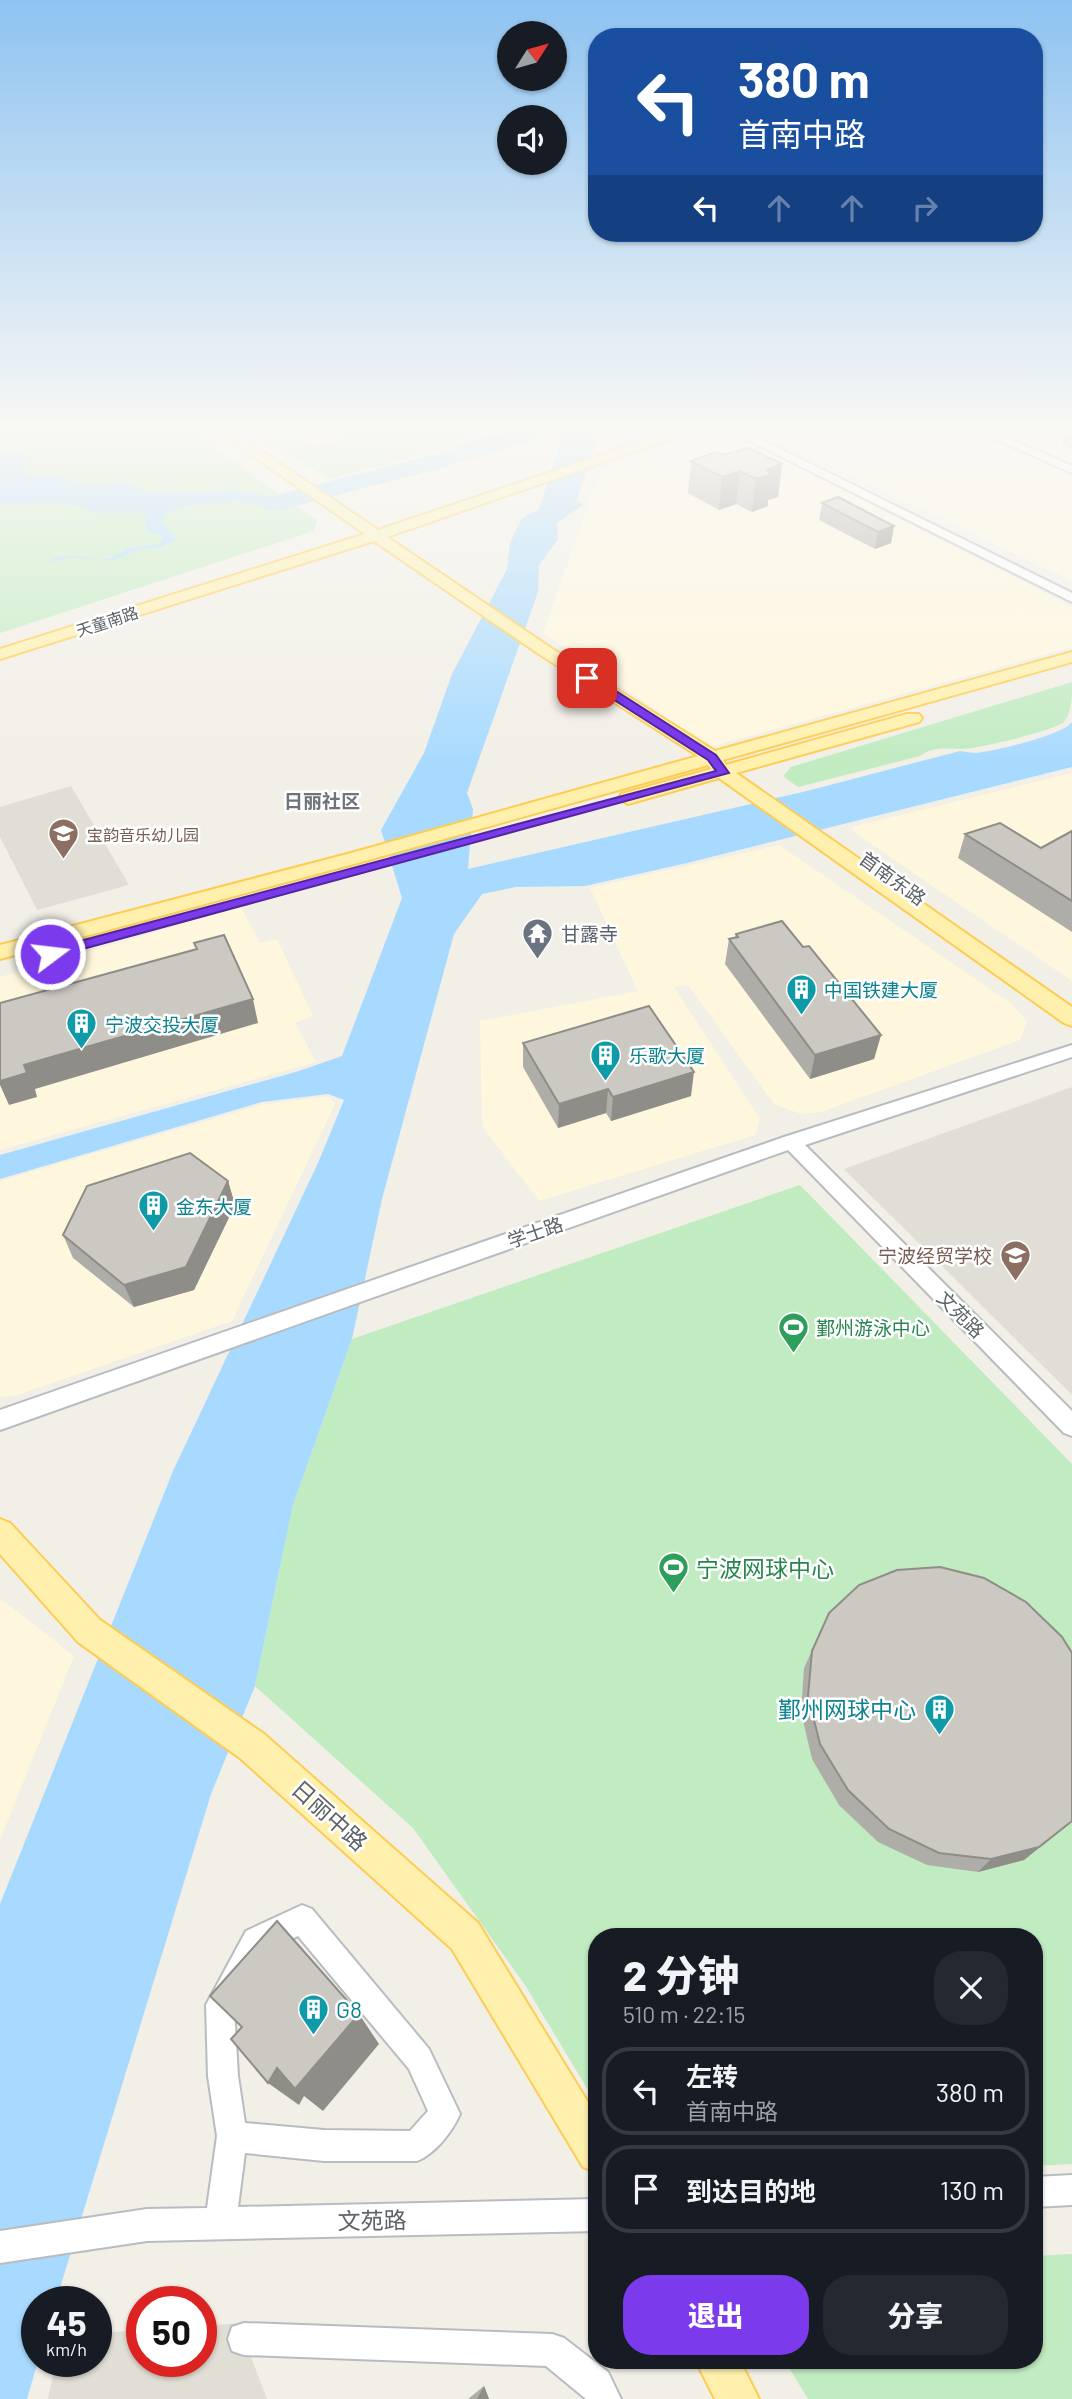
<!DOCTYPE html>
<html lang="zh">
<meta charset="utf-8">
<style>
:root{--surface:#171b24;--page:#242831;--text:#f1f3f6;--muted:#9ea1a6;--line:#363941;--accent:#7c3aed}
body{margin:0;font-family:Barlow,"Noto Sans SC",sans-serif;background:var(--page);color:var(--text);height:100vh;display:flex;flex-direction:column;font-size:26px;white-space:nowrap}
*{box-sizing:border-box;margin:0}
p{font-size:23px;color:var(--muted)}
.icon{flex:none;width:38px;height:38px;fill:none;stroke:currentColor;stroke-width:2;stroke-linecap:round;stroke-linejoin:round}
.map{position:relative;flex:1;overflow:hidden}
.panel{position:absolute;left:588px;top:1928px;width:455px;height:441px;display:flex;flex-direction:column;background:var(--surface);border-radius:28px;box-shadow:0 2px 5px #0004}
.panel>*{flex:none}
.top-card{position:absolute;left:588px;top:28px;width:455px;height:214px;border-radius:28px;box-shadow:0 2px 5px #0004;background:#1a4fa0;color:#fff;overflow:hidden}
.needle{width:46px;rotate:53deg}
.fabs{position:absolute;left:497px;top:21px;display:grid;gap:14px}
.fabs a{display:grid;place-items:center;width:70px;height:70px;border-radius:50%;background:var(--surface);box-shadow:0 2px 5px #0004;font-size:35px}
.speed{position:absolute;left:21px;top:2286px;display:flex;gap:14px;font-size:35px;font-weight:700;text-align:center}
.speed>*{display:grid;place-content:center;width:91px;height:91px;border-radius:50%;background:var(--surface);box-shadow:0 2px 5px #0004;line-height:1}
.speed small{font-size:18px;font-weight:400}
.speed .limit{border:10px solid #d22;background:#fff;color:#111}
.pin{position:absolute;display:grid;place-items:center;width:60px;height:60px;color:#fff;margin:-30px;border-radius:14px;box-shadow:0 4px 10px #0006}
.me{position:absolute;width:77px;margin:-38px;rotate:75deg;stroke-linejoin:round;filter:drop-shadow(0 0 5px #0008)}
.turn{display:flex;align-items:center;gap:24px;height:147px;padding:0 35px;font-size:32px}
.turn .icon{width:91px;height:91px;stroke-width:2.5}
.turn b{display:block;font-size:49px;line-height:60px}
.lanes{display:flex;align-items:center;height:66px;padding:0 35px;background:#0003;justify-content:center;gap:35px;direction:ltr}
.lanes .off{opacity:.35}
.round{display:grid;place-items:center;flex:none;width:74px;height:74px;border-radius:28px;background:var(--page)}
.head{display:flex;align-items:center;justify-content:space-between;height:119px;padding:0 35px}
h1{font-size:42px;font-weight:800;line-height:52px}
.primary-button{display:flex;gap:14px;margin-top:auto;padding:14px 35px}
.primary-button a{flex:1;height:80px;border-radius:28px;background:var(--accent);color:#fff;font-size:28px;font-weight:800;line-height:80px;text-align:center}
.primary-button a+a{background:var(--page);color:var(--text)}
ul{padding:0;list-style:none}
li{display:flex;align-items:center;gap:21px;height:88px;margin:0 14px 10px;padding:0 21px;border:4px solid var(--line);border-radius:28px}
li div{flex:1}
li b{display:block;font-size:26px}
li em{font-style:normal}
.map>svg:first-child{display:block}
.commercial{fill:#fff7dd}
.education{fill:#e1ded5}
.green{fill:#c1ebc1}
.water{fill:#a8daff}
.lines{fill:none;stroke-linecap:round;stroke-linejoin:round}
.minor-casing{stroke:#b8bcc1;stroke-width:4}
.major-casing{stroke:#fecc52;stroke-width:4}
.minor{fill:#fff;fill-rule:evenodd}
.major{fill:#fff1ad;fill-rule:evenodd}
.wall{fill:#afada8}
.shaded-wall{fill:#8f8d88}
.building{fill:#ccc9c3;stroke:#8f8d88;stroke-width:2}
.route{fill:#7c3aed;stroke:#51269a;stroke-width:2}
.labels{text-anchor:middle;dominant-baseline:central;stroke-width:5;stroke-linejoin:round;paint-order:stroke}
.far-street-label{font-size:16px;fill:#5d6268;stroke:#fff}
.far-education-label{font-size:16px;fill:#785e54;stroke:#fff;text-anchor:start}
.far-quarter-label{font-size:19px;font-weight:bold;fill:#6e747a;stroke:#fff}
.street-label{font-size:19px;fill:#5d6268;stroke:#fff}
.worship-label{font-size:19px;fill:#5b616d;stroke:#fff;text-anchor:start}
.culture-label{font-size:19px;fill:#0d838f;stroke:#fff;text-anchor:start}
.education-label{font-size:19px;fill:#785e54;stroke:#fff;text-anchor:end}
.leisure-label{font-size:19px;fill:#27864d;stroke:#fff;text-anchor:start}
.near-leisure-label{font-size:23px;fill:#27864d;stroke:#fff;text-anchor:start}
.near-culture-label{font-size:23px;fill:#0d838f;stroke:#fff;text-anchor:end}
.near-street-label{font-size:23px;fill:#5d6268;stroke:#fff}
</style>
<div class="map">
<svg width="1072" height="2399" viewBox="0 0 1072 2399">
<rect width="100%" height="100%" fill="#f1efe6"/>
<g class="commercial">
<path d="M709,429h13l350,178v40l-362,100 -167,-114 58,-164z"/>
<path d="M755,429h211l106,46v106z"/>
<path d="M989,429h83v36z"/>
<path d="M1072,773v208l-217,-148 -4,-6z"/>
<path d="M779,845l233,159 15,17 -7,19 -199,72 -20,2 -27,-10 -86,-119 -14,2 86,132 -5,16 -216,66 -57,-75 -2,-105 158,-30 -48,-103z"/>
<path d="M241,907l19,36 17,-4 36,77 -18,7 21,39 -316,88v-173z"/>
<path d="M320,1097h9l6,7 -103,217 -215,74 -17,2v-216l261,-76z"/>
<path d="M0,1598l74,58 -74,184z"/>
</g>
<g class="education">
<path d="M71,786l58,99 -92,25 -37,-73v-30z"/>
<path d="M1072,1087v308l-228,-226z"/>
<path d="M242,2323l2,16 23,60h-219l8,-38h40v-28l46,-3v31h59v-35z"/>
</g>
<g class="green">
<path d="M0,429h188l129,92 -3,10 -314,102z"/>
<path d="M387,429h111l-36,9 -5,7 -127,34 -64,-37 24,-5 24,10z"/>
<path d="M1072,682c0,14 0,30 -8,40 -11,9 -78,24 -93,26 -18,3 -35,-4 -51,8l-122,31 -15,-11 8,-9z"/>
<path d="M800,1185l272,279v700l-38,2v-229h-437v168l-72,-120 -112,-157 -158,-142 38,-181 59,-166z"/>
<path d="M1072,2254v145h-264l-23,-38h249v-105z"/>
</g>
<path class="water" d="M516,429h83l-22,71 6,5 -26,18 1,16 -19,26 -1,27 -71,201 6,16 -5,60 339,-78 153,-40c6,1 12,2 17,2 18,-2 86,-18 95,-31v45l-385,96 -102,23 -69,1 -34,7 -28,40 -72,265 -30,140 -59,166 -38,181 -44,108 -155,507h-19l1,60 -11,38h-27v-495l173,-433 145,-308 26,-63 -16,-6 -66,8 -262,77v-24l299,-84 43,-15 60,-158 -21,-68 43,-77 28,-79 55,-105 3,-26 12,-25 17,-9 23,-70 -5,-6 -116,35 -164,43c-14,-1 -25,-9 -37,-9 -12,0 -88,1 -77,23 2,4 10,8 12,11v5l-14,6 -23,3 -27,11 -41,-4 -21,6 4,-5 21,-3 25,5 12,-2 17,-10 31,-4 5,-7 -19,-8 1,-10 -3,-6h-42l-39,-10 -62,2v-56l25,3 1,21 14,6 16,-3 37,10 34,-4 5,4 25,8 80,-4 32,7 179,-46 23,-12z"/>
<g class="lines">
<defs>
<g id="minor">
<path d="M726,429h14l332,164v9z"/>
<path d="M973,429h15l84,37v7z"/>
<path d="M1072,1045v12l-267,88 267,266v25l-8,-3 -276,-283 -788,280v-20l784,-273z"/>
<path d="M302,1905l10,4 117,140 31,65c-8,18 -25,40 -43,47h-93l-79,-8 -7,54 359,-8v32l-450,10 -147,22v-32l147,-22 60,-1 10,-72 -9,-60 -2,-71 40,-74zM298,1936l111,133 19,42 -18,20 -86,-1 -79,-7 -7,-47 -4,-69 32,-56z"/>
<path d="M1072,2175v30l-38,2v-30z"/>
<path d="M244,2323l308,11 12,4 44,34 13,27h-35l-40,-33 -302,-11 -12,-4 -4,-12 4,-12z"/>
</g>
<g id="major">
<path d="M214,429h15l149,101 301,-101h20l-312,108 164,111 164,103 357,-99v10l-349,98 3,5 181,-51h12l3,4 -3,4 -183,51 336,234v19l-8,-3 -345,-245 -91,26 -9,-6 2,-4 90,-25 -3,-4 -343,96 -365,98v-14l351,-92 347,-97 -159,-102 -165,-113 -374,118v-10l365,-115z"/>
<path d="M0,1519l10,4 90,97 164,114 214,189 119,194v55l-14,-5 -131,-218 -212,-191 -162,-116 -78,-88z"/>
<path d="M696,2361h44l19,38h-44z"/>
</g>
</defs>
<use href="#minor" class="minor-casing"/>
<use href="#major" class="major-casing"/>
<use href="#minor" class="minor"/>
<use href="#major" class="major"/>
</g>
<g class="wall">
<path d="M311,429h64l-20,8 -40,-4z"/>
<path d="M1067,429h5v20l-10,-4z"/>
<path d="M722,455l60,9 -4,33 -10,3v6l-16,6 -16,-8 -17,6 -31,-17 3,-32z"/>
<path d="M822,503l72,23 -3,17 -16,6 -56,-29z"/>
<path d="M1072,831v101l-114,-74 7,-24 76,14z"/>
<path d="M736,934l67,13 78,88 -7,24 -64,20 -85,-115 4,-25 6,-2z"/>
<path d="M523,1043l168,53 -80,25 -5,-8 -48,15 -35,-61z"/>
<path d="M228,1181l7,24 -41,85 -60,17 -61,-49 -10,-23z"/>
<path d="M829,1613l230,219 -35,28 -46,12 -51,-7 -49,-23 -39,-37 -27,-46 -11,-47 3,-44z"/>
<path d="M484,2386l5,13h-21z"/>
</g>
<g class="shaded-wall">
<path d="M355,429h20l-20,8z"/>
<path d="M782,464l-4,33 -10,3v6l-16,6 4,-33 10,-9z"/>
<path d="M740,471l-4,33 -17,6 3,-33z"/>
<path d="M894,526l-3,17 -16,6 3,-17z"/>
<path d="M253,999l5,24 -223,66 2,8 -28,8 -9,-20v-4l24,-16z"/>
<path d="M881,1035l-7,24 -64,20 5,-24z"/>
<path d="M694,1072l-3,24 -80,25 2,-24z"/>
<path d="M608,1089l-2,24 -48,15 1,-24z"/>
<path d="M228,1181l7,24 -41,85 -60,17 -10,-22z"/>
<path d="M1072,1821l-48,39 -46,12 13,-13z"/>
<path d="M359,2014l20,30 -56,67 -19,-15 -5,9 -31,-22 9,-15z"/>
<path d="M484,2386l5,13h-12z"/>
</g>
<g class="building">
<path d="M749,448l33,16 -16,6 6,4 -16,5 -16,-8 -18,6 -31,-16 25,-9 6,3z"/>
<path d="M838,497l56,29 -16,6 -56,-29z"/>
<path d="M1000,823l41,25 31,-17v70l-107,-67z"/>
<path d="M782,921l21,26 6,-1 72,89 -66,20 -86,-116 9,-2 -2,-3z"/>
<path d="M224,935l29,64 -229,66 3,8 -27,8v-78l197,-54 -3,-6z"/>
<path d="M649,1006l45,66 -81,25 -5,-8 -49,15 -36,-61z"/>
<path d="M190,1153l38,28 -42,86 -62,18 -61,-50 24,-49z"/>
<path d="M940,1567l44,11 42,24 36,35 10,16v168l-33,26 -48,12 -52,-6 -50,-24 -41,-39 -28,-46 -12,-48 4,-45 17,-38 30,-28 38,-15z"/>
<path d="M277,1921l82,93 -64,75 -18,-21 -9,15 -37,-44 11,-12 -32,-31z"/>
</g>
<linearGradient id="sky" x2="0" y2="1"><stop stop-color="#8ec3f1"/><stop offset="0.56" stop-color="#f9f8f4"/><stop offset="1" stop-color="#f9f8f4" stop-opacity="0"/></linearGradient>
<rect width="1072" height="765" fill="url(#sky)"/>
<path class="route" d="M583,675h8l125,80 13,18 -679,185 -7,-4 7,-5 666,-178 -8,-11 -125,-80z"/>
<defs>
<symbol id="school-pin" viewBox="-11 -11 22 30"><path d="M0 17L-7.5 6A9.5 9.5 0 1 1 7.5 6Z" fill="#8d6e63" stroke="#fff"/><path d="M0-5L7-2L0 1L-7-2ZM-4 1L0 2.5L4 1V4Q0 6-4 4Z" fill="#fff"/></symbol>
<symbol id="temple-pin" viewBox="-11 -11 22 30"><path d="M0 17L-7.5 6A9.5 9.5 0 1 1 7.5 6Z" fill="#6b7280" stroke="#fff"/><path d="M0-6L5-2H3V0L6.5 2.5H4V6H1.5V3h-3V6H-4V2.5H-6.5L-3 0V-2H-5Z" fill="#fff"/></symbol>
<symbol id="building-pin" viewBox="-11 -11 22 30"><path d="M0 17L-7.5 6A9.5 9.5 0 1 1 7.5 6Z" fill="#0f9aa8" stroke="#fff"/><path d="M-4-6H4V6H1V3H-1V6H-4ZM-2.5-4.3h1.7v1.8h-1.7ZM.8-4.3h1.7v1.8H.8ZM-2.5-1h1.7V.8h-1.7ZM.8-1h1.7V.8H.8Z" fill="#fff"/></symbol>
<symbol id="stadium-pin" viewBox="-11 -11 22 30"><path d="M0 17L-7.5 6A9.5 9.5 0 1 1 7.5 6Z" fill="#2e9e5b" stroke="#fff"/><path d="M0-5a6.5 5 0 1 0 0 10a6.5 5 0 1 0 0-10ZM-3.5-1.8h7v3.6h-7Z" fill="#fff"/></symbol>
</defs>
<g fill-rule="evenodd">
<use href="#school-pin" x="46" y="816" width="35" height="47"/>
<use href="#temple-pin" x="520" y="916" width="35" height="47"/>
<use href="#building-pin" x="784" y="972" width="35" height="47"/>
<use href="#building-pin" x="64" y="1006" width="35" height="47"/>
<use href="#building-pin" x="588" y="1038" width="35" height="47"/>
<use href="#building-pin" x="136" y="1188" width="35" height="47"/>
<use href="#school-pin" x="998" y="1238" width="35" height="47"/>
<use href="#stadium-pin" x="776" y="1310" width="35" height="47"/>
<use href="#stadium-pin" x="656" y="1550" width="35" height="47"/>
<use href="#building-pin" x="922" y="1692" width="35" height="47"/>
<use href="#building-pin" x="296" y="1992" width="35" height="47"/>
</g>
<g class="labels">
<g class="far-street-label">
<text transform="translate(107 621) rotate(-18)">天童南路</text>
</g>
<g class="far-education-label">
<text x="87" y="834">宝韵音乐幼儿园</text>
</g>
<g class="far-quarter-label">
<text x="322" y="800">日丽社区</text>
</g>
<g class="street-label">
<text transform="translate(893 878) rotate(36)">首南东路</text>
<text transform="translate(535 1232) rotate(-19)">学士路</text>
<text transform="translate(961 1314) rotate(45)">文苑路</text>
</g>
<g class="worship-label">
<text x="561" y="933">甘露寺</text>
</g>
<g class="culture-label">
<text x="824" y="989">中国铁建大厦</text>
<text x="105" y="1024">宁波交投大厦</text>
<text x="629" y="1055">乐歌大厦</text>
<text x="176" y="1206">金东大厦</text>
</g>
<g class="education-label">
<text x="992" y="1255">宁波经贸学校</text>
</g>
<g class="leisure-label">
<text x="816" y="1327">鄞州游泳中心</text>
</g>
<g class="near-leisure-label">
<text x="696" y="1568">宁波网球中心</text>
</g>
<g class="near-culture-label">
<text x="916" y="1709">鄞州网球中心</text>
<text x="336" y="2009" text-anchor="start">G8</text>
</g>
<g class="near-street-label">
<text transform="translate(330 1815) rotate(42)">日丽中路</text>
<text transform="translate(372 2220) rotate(-1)">文苑路</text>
</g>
</g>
</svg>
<div class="fabs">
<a><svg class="needle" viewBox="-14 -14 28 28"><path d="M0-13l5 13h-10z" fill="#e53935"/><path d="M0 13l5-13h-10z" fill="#9ea1a6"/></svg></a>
<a><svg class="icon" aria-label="sound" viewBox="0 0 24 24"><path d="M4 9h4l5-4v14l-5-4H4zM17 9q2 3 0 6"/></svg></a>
</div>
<div class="speed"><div>45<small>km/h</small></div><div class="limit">50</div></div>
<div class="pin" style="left:587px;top:678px;background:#d93025"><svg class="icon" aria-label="arrive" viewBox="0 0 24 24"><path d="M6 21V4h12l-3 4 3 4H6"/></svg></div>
<svg class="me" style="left:50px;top:954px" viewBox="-20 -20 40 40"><circle r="17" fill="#7c3aed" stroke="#fff" stroke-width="3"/><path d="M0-11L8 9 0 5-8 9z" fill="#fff"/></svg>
<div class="top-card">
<div class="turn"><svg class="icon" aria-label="left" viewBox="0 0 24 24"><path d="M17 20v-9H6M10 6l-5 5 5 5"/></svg><div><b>380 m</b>首南中路</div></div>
<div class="lanes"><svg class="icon" aria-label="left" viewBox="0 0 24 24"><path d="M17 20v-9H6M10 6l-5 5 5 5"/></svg><svg class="icon off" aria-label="ahead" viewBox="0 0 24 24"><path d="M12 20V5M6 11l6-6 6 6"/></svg><svg class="icon off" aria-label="ahead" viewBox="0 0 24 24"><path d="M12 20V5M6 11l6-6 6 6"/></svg><svg class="icon off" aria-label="right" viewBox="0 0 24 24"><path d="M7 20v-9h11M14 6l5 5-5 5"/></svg></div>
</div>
<section class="panel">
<div class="head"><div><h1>2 分钟</h1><p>510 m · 22:15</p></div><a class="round"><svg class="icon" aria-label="close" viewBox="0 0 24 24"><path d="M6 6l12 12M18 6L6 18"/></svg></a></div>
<ul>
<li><svg class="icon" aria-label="left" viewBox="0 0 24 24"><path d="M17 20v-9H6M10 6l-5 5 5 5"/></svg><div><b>左转</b><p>首南中路</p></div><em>380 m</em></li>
<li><svg class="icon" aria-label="arrive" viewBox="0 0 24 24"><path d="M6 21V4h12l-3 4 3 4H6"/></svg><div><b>到达目的地</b></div><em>130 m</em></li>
</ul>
<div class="primary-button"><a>退出</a><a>分享</a></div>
</section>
</div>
